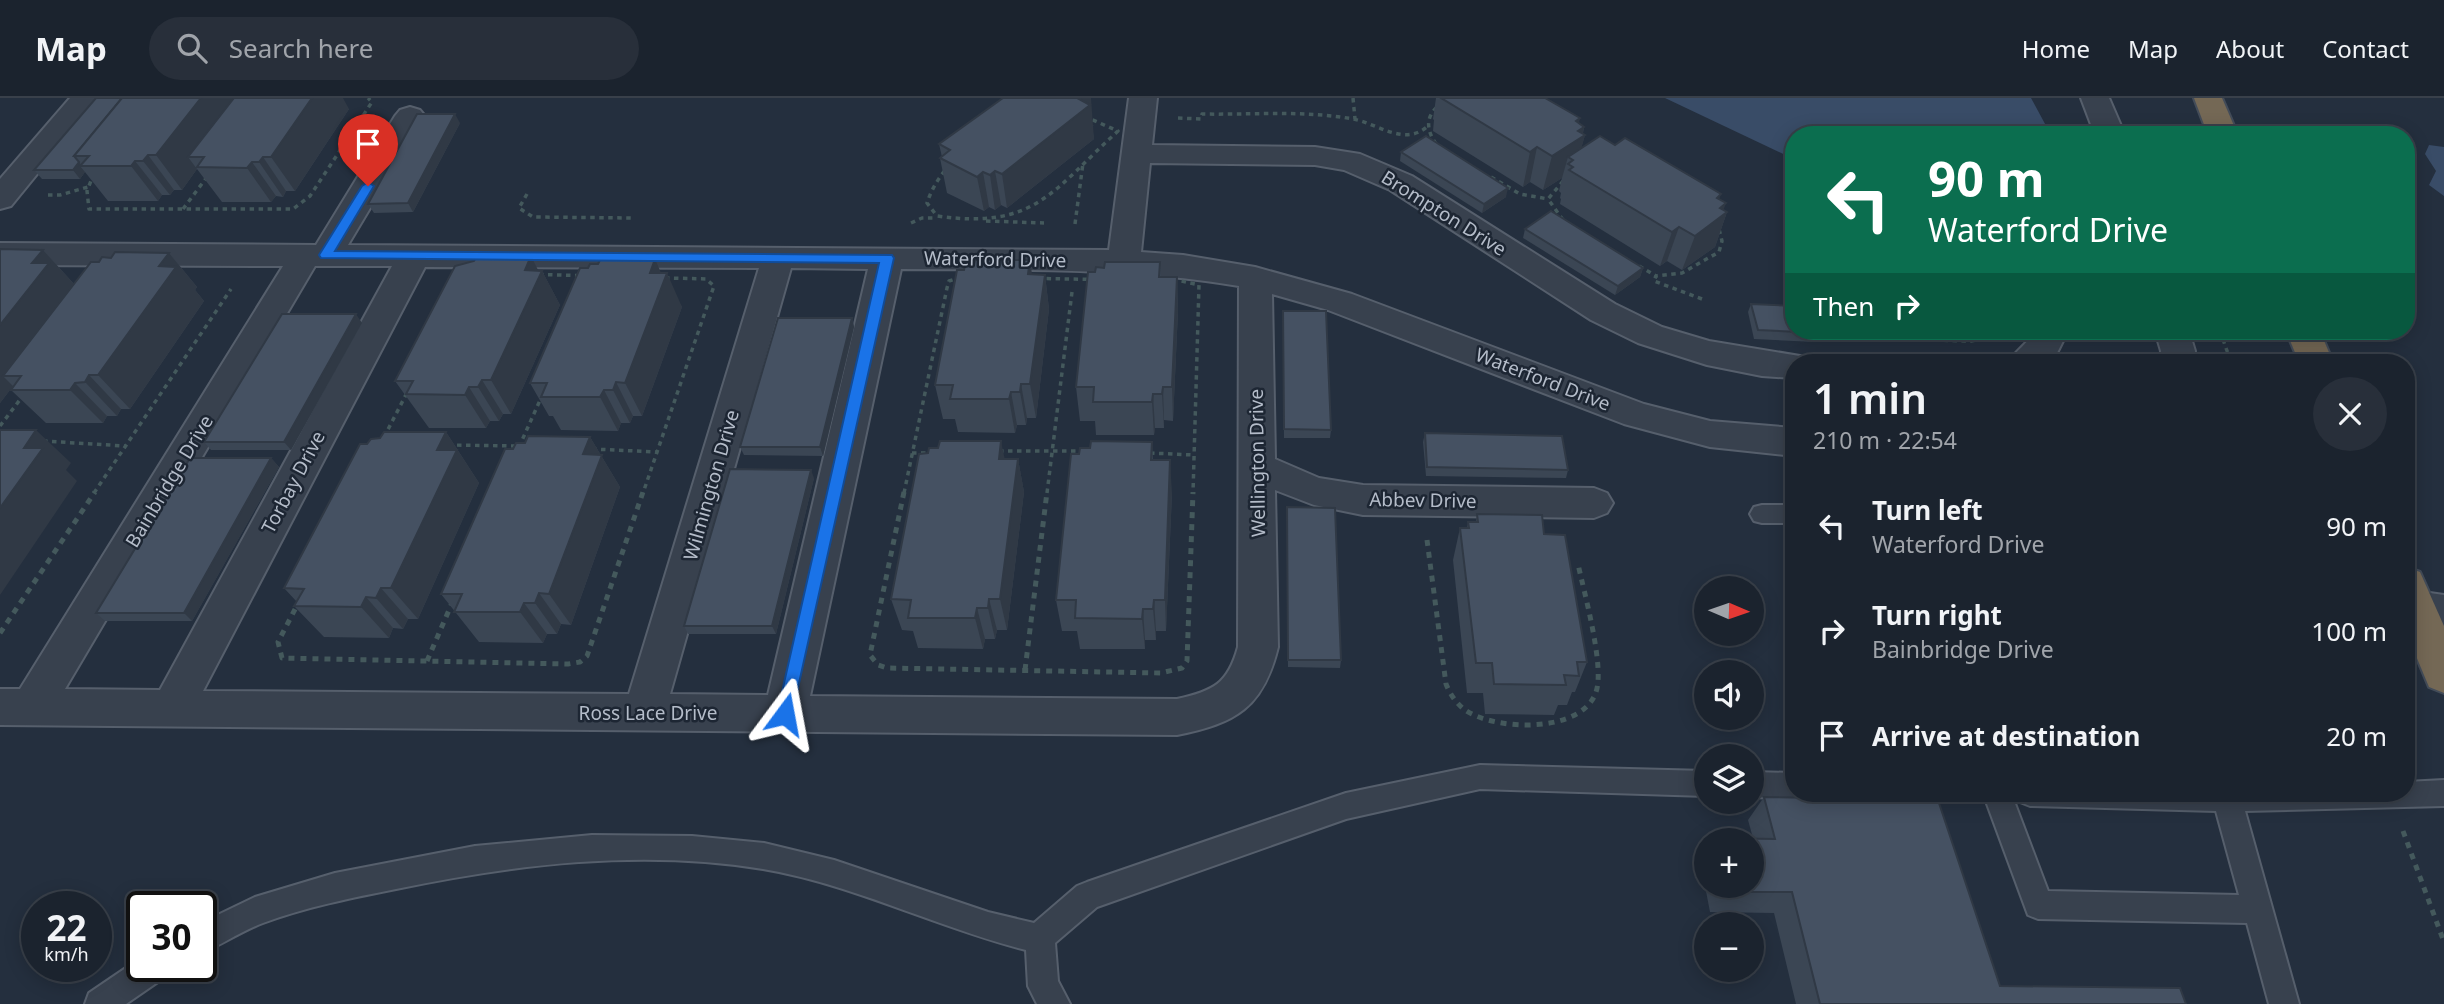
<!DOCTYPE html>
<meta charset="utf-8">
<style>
:root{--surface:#1b232e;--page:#282f3a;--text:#f1f3f6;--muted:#a0a4aa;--line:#39404a}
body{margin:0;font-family:"Noto Sans",sans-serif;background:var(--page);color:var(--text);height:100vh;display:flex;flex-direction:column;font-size:26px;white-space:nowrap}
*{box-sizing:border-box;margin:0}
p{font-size:23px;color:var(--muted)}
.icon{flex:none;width:38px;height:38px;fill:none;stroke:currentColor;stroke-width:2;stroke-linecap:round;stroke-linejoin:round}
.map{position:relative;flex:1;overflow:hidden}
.panel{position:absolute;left:1785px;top:256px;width:630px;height:448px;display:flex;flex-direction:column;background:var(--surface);border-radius:28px;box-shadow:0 4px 18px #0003,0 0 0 2px var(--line)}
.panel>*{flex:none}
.banner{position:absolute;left:1785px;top:28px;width:630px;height:214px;border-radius:28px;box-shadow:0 4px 18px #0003,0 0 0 2px var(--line);background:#0b6e4f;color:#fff;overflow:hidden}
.needle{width:46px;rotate:92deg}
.tools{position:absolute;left:1694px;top:478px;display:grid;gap:14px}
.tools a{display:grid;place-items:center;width:70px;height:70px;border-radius:50%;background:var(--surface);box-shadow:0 4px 18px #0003,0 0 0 2px var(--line);font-size:35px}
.speed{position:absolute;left:21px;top:793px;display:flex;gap:14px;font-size:35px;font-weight:700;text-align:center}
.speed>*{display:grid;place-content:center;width:91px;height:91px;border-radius:50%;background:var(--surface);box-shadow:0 4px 18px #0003,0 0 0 2px var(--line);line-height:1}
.speed small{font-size:18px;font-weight:400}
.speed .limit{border:4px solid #111;border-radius:10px;background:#fff;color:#111}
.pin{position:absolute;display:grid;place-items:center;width:60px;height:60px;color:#fff;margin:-72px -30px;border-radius:50% 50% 50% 0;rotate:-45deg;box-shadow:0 0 7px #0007}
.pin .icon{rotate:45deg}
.me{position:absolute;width:77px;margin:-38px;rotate:13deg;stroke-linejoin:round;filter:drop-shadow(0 0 5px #0008)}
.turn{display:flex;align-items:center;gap:24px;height:147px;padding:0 28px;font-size:32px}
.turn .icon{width:91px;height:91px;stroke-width:2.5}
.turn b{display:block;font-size:49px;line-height:60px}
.then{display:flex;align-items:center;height:66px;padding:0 28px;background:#0003;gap:14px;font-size:26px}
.round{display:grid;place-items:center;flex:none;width:74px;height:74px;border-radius:37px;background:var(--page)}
.summary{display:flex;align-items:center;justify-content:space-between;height:119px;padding:0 28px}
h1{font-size:42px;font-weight:600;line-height:52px}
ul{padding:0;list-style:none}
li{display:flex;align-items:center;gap:21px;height:105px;padding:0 28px}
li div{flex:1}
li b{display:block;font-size:26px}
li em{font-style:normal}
header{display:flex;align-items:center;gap:42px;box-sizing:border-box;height:98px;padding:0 35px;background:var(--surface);border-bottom:2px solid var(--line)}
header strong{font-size:33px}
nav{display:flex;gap:38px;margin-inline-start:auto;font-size:24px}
.search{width:490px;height:63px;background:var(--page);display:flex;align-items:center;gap:18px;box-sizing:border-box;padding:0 24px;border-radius:38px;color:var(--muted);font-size:26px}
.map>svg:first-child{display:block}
.water{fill:#394c67}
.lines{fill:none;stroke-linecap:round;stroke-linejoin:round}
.lane-casing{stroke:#565f6c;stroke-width:4}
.street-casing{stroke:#565f6c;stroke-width:4}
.highway-casing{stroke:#434c59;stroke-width:4}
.path-far1{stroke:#44595c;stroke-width:3.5;stroke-dasharray:4.5 4.5;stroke-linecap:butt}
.path{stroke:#44595c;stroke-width:5;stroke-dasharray:6 6;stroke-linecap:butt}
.lane{fill:#38414e;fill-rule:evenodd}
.street{fill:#38414e;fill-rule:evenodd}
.highway{fill:#746855;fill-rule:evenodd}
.wall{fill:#3b4654}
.shaded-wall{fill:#303945}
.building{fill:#455162;stroke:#303945;stroke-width:2}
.route{fill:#1a73e8;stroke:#114b97;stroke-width:2}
.labels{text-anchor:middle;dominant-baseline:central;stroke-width:5;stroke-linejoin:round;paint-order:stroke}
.street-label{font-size:19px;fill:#b4bcc9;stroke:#1d2633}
</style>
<header>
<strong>Map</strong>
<div class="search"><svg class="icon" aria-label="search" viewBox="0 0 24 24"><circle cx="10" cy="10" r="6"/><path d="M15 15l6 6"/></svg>Search here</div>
<nav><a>Home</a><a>Map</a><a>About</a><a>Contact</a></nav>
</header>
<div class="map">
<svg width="2444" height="906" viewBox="0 0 2444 906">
<rect width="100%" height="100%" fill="#242f3e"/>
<g class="water">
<path d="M1665,0h366l20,37h-257v24z"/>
<path d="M2429,47l15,2v49l-15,-11 7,-14 -11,-17z"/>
</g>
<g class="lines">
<defs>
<g id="lane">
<path d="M1762,407h32v18h-32l-8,-2 -4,-7 4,-7z"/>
<path d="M1480,667l226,6v25l-226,-7 -134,30 -249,88 -42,36 3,38 12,23h-33l-9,-18 -2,-36c-88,-22 -173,-66 -263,-81 -121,-20 -248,-5 -367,20 -45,9 -90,18 -133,34 -22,8 -41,22 -62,30v-30l54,-26 80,-24 140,-27 117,-11 100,1 72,7 70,17 154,52 46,11 43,-37 10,-4 259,-89z"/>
<path d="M1752,674l42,1v20h11l-11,6 -42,-2z"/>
<path d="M2444,682v26l-199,5 54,193h-30l-22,-81 -209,-4 -10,-4 -45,-122h28l37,98 191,4 -23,-84 -186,-5 -10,-4 -4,-9h390v-11z"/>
<path d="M142,859v9h27l-4,11 -39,27h-41l4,-11z"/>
</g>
<g id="street">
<path d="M70,0h29l-88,108 -11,3v-30z"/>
<path d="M1129,0h28l-5,47 163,2 45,7 52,22 203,128 47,23 47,14 97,16 3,5h-15v16l-32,-2 -55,-11 -69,-22 -47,-23 -201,-130 -46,-20 -29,-5 -165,-2 -9,89 42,3 72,12 97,27 292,110 66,17 84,7v28l-84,-9 -86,-23 -296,-114 -56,-16 3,165 44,19 44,7 231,3 13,5 6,10 -6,10 -13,5 -231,-3 -49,-10 -39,-15 3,157c-15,61 -42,76 -101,88l-1177,-10v-36h20l263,-423 -283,-1v-22l316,2 79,-129 5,-6 10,-3 10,3 5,6 -77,129 761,5zM315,168h77l-232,424 -95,-1zM425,169l334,1 -130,426 -426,-3zM791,170l77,1 -100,426 -98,-1zM901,171c113,1 226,-2 338,17l-1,361c-10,37 -25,44 -61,52l-367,-3z"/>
<path d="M2081,0h28l16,37h-30z"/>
<path d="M2034,233h34l-14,28 -5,3h-40c7,-12 19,-18 25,-31z"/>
<path d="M2155,233h34l6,20 -1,11h-34l1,-11z"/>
<path d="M2416,493l28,4v32l-38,-7v-26z"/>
</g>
<g id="highway">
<path d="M2194,0h28l16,37h-30z"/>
<path d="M2286,233h34l13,31h-34z"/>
<path d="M2406,469l14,5 24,54v67l-15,-6 -23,-55z"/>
</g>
</defs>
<use href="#lane" class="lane-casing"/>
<use href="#street" class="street-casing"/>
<use href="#highway" class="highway-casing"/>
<g class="path-far1">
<path d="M1353,0l2,21"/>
<path d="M1042,4l14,2 62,27c-66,60 -83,99 -181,85l-10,-13c15,-47 71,-81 115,-101z"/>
<path d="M1178,20l23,1 1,-5c49,1 102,-4 151,5 26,5 51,28 75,7"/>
<path d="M1436,46c-9,-13 -11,-26 1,-37"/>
<path d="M94,75l-7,18 2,18h204l17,-13 62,-94 -4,-4"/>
<path d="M1491,79l29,17 28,5"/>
<path d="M527,96l-8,14 14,9 99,1"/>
<path d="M48,97h12l28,-8"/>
<path d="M183,111l24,-32"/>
<path d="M1563,122l-15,-21 16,-19"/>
<path d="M986,123l58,2"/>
<path d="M911,125l11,-5h14"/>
<path d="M1075,126l8,-61"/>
<path d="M1639,168l17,10"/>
<path d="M1702,201l-48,-18 2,-5 26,-3 37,-21 3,-11 -3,-12"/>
<path d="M1840,233l3,7 128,3 18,-3 11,-6"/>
<path d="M2220,233l11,31"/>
<path d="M1820,239l23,1"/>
<path d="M0,328l22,-29"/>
<path d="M43,343l82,5"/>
<path d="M448,347l72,1"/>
<path d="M519,349l22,-49"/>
<path d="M592,351l65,3"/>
<path d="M999,353h86"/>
<path d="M912,355h19"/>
<path d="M1150,355l44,2"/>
<path d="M94,395l137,-204"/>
<path d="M355,395l111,-214 19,-6 221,6 8,7 -71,207"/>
<path d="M904,395l43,-205 2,-7 12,-4 220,4 18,4 -6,208"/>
<path d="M1047,395l25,-201"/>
</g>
<g class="path">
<path d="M356,394l-78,150 4,16 286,6 12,-2 7,-6 56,-164"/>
<path d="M904,394l-34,163 8,10 9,3 274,5 21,-5 5,-7 6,-169"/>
<path d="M1427,442l19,144c4,10 10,19 19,26 30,21 117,24 131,-18 9,-25 -12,-100 -18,-128"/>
<path d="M0,535l95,-141"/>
<path d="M427,563l25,-58"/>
<path d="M1025,572l22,-178"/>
<path d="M2403,733l41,111"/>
</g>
<use href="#lane" class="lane"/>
<use href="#street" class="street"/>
<use href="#highway" class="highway"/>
</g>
<g class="wall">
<path d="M96,0l253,11 -54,82h-9l-3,6 -7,-1 -5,6h-49l-25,-33 -15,21h-8l-4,5h-8l-4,6h-50l-23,-29 -5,7h-38l-8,-9z"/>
<path d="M1436,0h109l39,29 -1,6 2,2 -4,13 34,-3 104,54 4,11 4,2 -12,35 -33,23 -15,-9 -7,5 -100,-62 1,-5 -1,-1 1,-5 -2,-2 3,-13 -19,12 -13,-8 -7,5 -90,-56 1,-11 -1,-1z"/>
<path d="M460,25l-47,89 -39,1 -6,-9z"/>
<path d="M1094,27l-2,1 2,13 -87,69 -6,-3 -6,5 -6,-3 -5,4 -37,-18 -7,-35 2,-1 -3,-13z"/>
<path d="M1401,54l105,45 -24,16 -82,-52z"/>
<path d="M1525,131l118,39 -3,9 -25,18 -92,-57z"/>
<path d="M0,151l43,1 31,34 25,-22 12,-4 58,-5 28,34 -2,3 9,11 -74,108h-9l-4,7h-10l-4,7h-57l-35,-33 2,-4 -13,17z"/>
<path d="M474,163l68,10 18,34 -49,109h-8l-4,7h-9l-4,7h-57l-34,-47z"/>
<path d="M1160,164l1,15h16l1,34 -5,110 -9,-1v8h-9l-1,7h-58l-1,-14h-15l-4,-34 19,-115 9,-4z"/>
<path d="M588,170l73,5 21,34 -40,109h-9l-3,7h-9l-3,8 -57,-1 -8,-14h-4l-19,-33z"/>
<path d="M1032,176l13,1 4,34 -13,109h-9l-1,7h-9l-2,8 -57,-1 -3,-13h-12l-8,-34z"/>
<path d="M1751,206l68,29 -4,9 -61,-3 -6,-27z"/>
<path d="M1283,213l48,119 -1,8h-46z"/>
<path d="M852,220l2,9 -31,129 -79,-1 -4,-8z"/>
<path d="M362,225l-71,127h-80l-7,-8z"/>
<path d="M446,334l33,51 -61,136h-10l-5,10 -10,-1 -4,10 -65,-1 -30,-31 3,-4 -13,-14 83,-144 13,-6z"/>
<path d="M1425,335l143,37 -2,8 -140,-2 -3,-34z"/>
<path d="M590,339l30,50 -49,138 -10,-1 -4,10h-10l-4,9 -64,-1 -38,-48 72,-145 12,-6z"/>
<path d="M1152,344l1,18 19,33 -6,138h-10v9h-11v9h-65l-3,-18h-15l-6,-31 23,-146 11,-6z"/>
<path d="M271,360l8,9 -87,154h-87l-9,-8z"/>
<path d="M1005,361h13l6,33 -17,138h-10l-2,9h-10l-2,10 -65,-1 -5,-17 -11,-1 -11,-31z"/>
<path d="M814,380l-38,156h-88l-4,-8z"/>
<path d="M1287,409l54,153 -1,8 -52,-1z"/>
<path d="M1477,416l67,20 43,128 -12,30h-3l-5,13h-9l-4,10 -69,-1 -2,-21h-16l-14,-133 7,-32h7l1,-6h8z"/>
<path d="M1764,699l236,189 186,18h-390l-22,-91 -64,-1 -10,-52 6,-10v36h46v-46h-39l1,-2h39l-5,-18z"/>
</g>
<g class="shaded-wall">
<path d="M201,0h35l-32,59h-16l9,12 -15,21 -26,-35z"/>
<path d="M312,0h31l6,11 -54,82 -24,-34z"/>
<path d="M1081,0h10l3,41 -87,69 -5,-34z"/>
<path d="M455,16l5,9 -47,89 -5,-9z"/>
<path d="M1580,20l-5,23 3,-10 6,-4 -2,9 3,-1 -9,34 -3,-9 -5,-3 -6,21 -19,12 9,-34 24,-35z"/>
<path d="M1537,49l-7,35 -7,5 7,-35z"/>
<path d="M148,57l26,35 -4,5 -27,-34z"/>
<path d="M263,59l23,34 -3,6 -24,-35z"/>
<path d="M135,63l27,34 -4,6 -27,-35z"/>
<path d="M79,64l3,4h-2l5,6 -5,7 -7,-9z"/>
<path d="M252,64l24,34 -5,6 -24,-34z"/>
<path d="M995,73l6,34 -6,5 -5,-35z"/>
<path d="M983,74l6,35 -5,4 -7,-34z"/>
<path d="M1508,90l-2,9 -24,16 2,-9z"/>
<path d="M1721,96l-11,31 10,-17 6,-5 -5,14 6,-5 -12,35 -33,23 13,-34 22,-38z"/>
<path d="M1679,129l-12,34 -7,5 12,-34z"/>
<path d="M43,152l31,34 -71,92 10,10 -13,17v-78l32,-62z"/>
<path d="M169,155l28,34 -2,3 9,11 -74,108 -32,-34 61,-109z"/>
<path d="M531,158l9,18 2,-3 18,34 -49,109 -20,-34 34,-110z"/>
<path d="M655,161l9,21 3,-7 15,34 -40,109 -17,-33 25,-110z"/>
<path d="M1030,162l5,35 -7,-21z"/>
<path d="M1643,170l-3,9 -25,18 3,-9z"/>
<path d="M1045,177l4,34 -13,109 -6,-34z"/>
<path d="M1177,179l1,34 -5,110 -1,-34z"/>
<path d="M356,216l6,9 -71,127 -7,-8z"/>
<path d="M852,220l2,9 -31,129 -3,-9z"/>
<path d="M89,277l32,34 -4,7 -32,-34z"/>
<path d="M482,282l21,34 -4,7 -21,-34z"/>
<path d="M616,284l17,34 -3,7 -17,-33z"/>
<path d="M75,285l32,33 -4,7 -33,-33z"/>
<path d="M1021,286l6,34 -1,7 -6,-33z"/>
<path d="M469,289l21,34 -4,7 -21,-33z"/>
<path d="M1163,289l1,33v8l-2,-34z"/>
<path d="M604,292l17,33 -3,8 -18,-34z"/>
<path d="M1011,294l6,33 -2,8 -6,-34z"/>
<path d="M1153,296l2,34 -1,7 -2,-33z"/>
<path d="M36,332l35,33 -5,7 11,11 -77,114v-87l24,-60z"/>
<path d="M446,334l33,51 -61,136 -27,-31 46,-138z"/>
<path d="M590,339l30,50 -49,138 -22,-31 34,-140z"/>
<path d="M1001,343l7,34 -9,-16z"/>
<path d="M271,360l8,9 -87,154 -8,-8z"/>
<path d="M1018,361l6,33 -17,138 -7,-31z"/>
<path d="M1170,362l2,33 -6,138 -1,-31z"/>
<path d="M811,372l3,8 -38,156 -4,-8z"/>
<path d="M381,490l27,31 -5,10 -27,-31z"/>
<path d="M539,495l22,31 -4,10 -22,-31z"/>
<path d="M366,499l27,31 -4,10 -28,-31z"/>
<path d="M989,501l8,31 -2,9 -7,-31z"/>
<path d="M1154,502l2,31v9l-3,-31z"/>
<path d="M524,505l23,31 -4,9 -23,-31z"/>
<path d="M977,510l8,31 -2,10 -8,-31z"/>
<path d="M1143,511l2,31v9l-3,-30z"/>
</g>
<g class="building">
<path d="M96,0h26l-48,58 5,6 -6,8h-39z"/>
<path d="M122,0h79l-45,57h-8l-5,6h-8l-4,5h-51l9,-10h-15z"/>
<path d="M234,0h78l-41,59h-8l-4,5h-7l-5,6 -50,-1 7,-10h-16z"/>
<path d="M1003,0h78l-2,1 11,6 -88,69 -7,-3 -5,4 -7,-3 -6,5 -37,-19 10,-8 -11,-6z"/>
<path d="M1441,0h104l35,20 -4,3 8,6 -6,4 7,4 -33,21 -15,-9 -7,5z"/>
<path d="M417,16h38l-47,89 -40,1z"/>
<path d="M1426,38l82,52 -24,16 -83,-52z"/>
<path d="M1600,38l15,9 10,-7 96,56 -4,4 9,5 -6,5 7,4 -32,24 -16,-9 -7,5 -103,-62 4,-3 -5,-3 5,-4 -5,-3z"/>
<path d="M1551,113l92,57 -25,18 -93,-57z"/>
<path d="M0,151l43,1 -11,13h17l-49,62z"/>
<path d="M115,154l54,1 -10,13 17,1 -78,108h-9l-4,7 -10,1 -5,7h-59l10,-14h-18l88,-114h8l3,-5 9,1z"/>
<path d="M477,158h54l-6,14 17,1 -51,109h-9l-4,7h-9l-4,8 -59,-1 7,-13h-18l60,-115 19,-5z"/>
<path d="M601,160l54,1 -5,14h17l-42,110 -9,-1 -3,8h-9l-4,7h-59l6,-14h-17l50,-115h8l2,-4h8z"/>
<path d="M975,162h55l-2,14 17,1 -15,109h-9l-1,8h-9l-2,7h-59l3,-14h-18l22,-115h7l1,-5h9z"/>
<path d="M1105,164h55l-1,15h18l-5,110h-9l-1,7h-9l-1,8h-59l1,-15h-18l12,-115h7l1,-5 8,1z"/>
<path d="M1751,206l43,2v25h24l1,2 -61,-3z"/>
<path d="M1283,213h43l5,119 -47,-1z"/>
<path d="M282,216h74l-72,128h-80z"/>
<path d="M778,220h74l-32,129h-80z"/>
<path d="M0,332h36l-12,18h19l-43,60z"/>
<path d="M384,334h62l-9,18h20l-66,138h-10l-5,10 -10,-1 -5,10 -67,-1 10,-17 -20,-1 76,-144h7l4,-5 9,-1z"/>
<path d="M1425,335l137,3 6,34 -141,-3z"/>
<path d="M528,338l62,1 -7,17 19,1 -53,139 -10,-1 -4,10h-11l-4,9h-66l8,-18h-21l64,-145h8l3,-6h9z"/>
<path d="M940,343h61l-2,18h19l-18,140h-11l-1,9h-11l-2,10h-67l3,-18 -20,-1 28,-145 9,-1 1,-5h9z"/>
<path d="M1091,343l61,1 -1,18h19l-5,140h-11l-1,9h-10l-1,10 -67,-1 1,-18h-20l15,-146h8l1,-6h10z"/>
<path d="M190,360h81l-87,155h-88z"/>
<path d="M730,371l81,1 -39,156h-88z"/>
<path d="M1287,409l48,1 6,152h-53z"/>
<path d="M1477,416l65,1 2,19 21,1 22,127h-10l2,14 -15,-1 2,10 -72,-1 -2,-21h-16l-16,-135h9l-1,-6h10z"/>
<path d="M1764,699l174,3 62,186 180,2 6,16h-366l-28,-112h-66l-1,-6h27v-46h-37l-1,-2 61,1z"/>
</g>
<path class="route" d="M368,84l6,4 -39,65 557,4 2,3 -103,461 -6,2 -6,-2 -2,-5 102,-451 -558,-5 -2,-3 43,-69z"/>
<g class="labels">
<g class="street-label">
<text transform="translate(1444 115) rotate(32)">Brompton Drive</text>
<text transform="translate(995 161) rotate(1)">Waterford Drive</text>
<text transform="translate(1543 281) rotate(21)">Waterford Drive</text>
<text transform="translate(1257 365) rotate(-91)">Wellington Drive</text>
<text transform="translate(169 383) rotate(-59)">Bainbridge Drive</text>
<text transform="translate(293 384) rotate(-62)">Torbay Drive</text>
<text transform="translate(711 387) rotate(-74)">Wilmington Drive</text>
<text transform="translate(1423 402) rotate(1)">Abbev Drive</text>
<text x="648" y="615">Ross Lace Drive</text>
</g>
</g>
</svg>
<div class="tools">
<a><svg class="needle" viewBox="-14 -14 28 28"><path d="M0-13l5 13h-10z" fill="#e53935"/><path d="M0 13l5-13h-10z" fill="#a0a4aa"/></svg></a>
<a><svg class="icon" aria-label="sound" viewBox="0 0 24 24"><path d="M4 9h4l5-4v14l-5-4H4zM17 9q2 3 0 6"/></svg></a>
<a><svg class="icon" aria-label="layers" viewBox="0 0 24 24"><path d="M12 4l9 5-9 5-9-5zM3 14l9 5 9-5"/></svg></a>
<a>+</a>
<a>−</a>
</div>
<div class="speed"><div>22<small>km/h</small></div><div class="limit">30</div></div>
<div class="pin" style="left:368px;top:88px;background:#d93025"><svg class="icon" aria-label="arrive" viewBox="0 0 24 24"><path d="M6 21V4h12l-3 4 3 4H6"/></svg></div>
<svg class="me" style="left:785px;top:616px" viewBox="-20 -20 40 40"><path d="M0-17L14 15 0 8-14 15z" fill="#1a73e8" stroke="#fff" stroke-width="4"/></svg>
<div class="banner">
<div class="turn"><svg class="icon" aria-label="left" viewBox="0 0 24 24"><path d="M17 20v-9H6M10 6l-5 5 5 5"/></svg><div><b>90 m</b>Waterford Drive</div></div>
<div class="then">Then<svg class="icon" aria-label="right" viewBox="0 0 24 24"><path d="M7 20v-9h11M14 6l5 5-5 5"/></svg></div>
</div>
<section class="panel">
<div class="summary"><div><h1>1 min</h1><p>210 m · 22:54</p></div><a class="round"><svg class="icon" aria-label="close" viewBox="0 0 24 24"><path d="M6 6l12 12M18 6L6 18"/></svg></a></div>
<ul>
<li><svg class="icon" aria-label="left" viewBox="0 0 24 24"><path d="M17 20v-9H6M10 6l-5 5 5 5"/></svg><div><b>Turn left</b><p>Waterford Drive</p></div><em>90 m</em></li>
<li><svg class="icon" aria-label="right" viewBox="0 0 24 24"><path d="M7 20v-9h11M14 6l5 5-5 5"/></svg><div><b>Turn right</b><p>Bainbridge Drive</p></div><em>100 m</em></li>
<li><svg class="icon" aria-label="arrive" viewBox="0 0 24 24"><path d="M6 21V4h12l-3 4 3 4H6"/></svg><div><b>Arrive at destination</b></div><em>20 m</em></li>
</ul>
</section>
</div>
